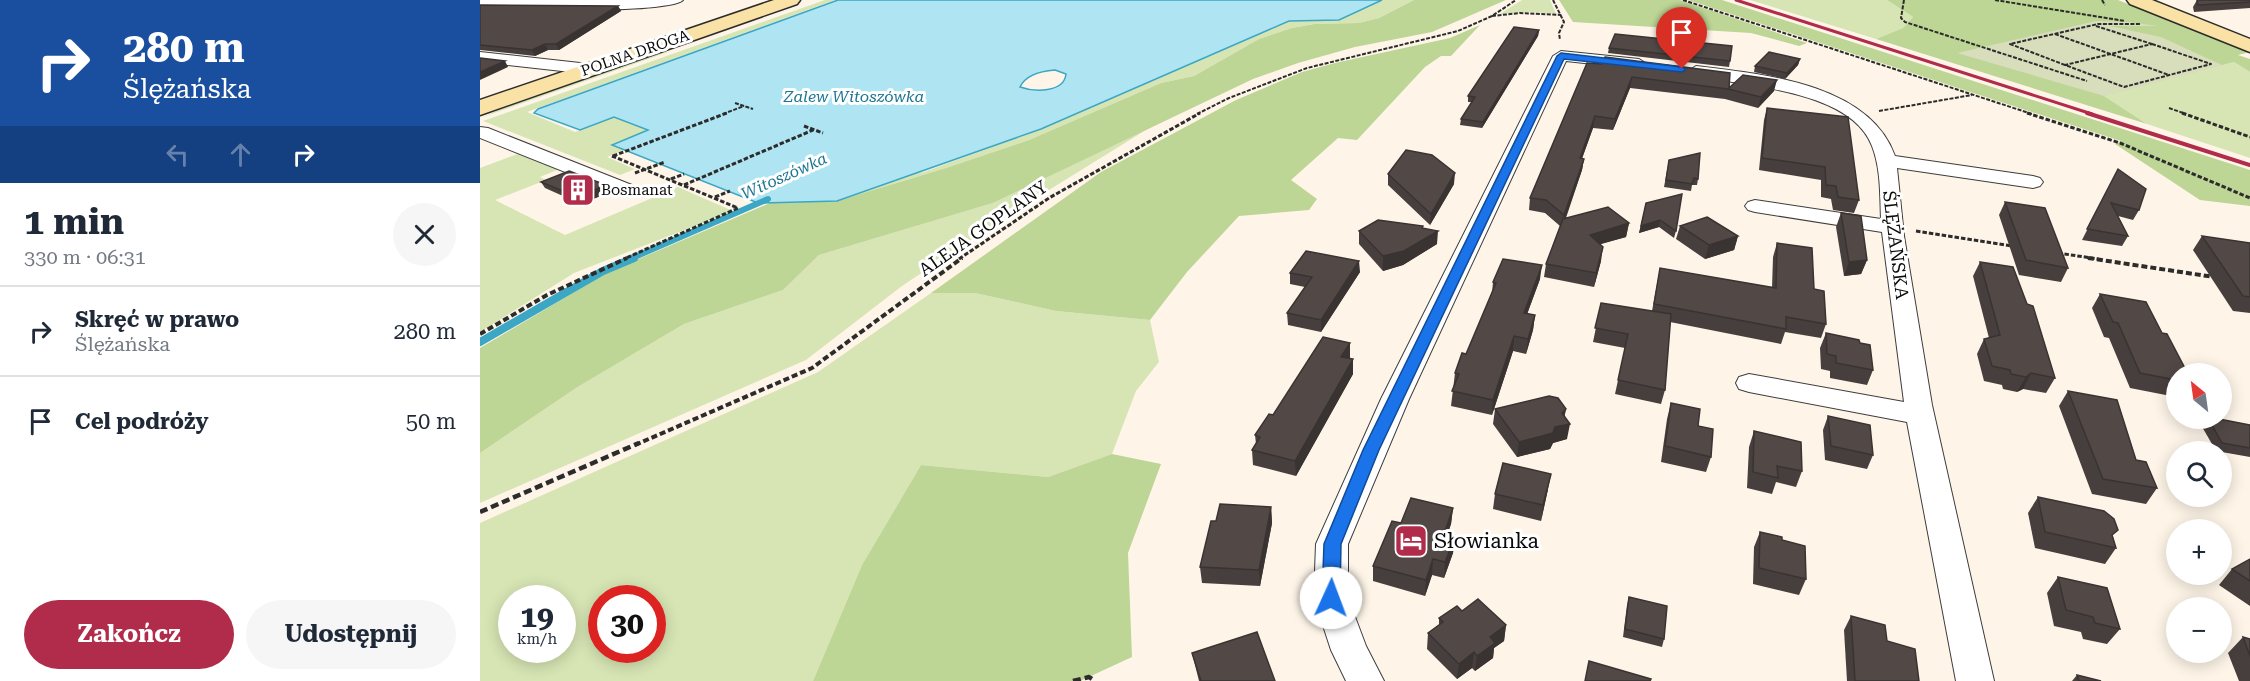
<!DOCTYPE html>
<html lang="pl">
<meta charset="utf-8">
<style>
:root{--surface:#fff;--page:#f6f6f7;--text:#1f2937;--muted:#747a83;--line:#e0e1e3;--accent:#b12b4a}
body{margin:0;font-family:"Roboto Serif",serif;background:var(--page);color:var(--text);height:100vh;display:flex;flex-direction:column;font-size:22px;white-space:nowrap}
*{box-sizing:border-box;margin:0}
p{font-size:20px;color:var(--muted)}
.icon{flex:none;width:33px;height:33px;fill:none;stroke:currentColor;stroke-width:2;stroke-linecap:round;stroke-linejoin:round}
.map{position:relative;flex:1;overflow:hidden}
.details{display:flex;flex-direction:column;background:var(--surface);width:480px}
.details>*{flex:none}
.top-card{background:#1a4fa0;color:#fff;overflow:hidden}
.needle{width:39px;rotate:331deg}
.tools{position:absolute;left:1686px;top:363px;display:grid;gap:12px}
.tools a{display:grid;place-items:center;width:66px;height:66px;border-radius:50%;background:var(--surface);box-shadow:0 3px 15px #0003;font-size:30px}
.speed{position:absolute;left:18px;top:585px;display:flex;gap:12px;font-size:30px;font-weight:700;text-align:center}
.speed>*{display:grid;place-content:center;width:78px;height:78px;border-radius:50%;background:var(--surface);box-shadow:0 3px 15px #0003;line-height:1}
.speed small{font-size:15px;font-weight:400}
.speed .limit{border:9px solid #d22;background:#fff;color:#111}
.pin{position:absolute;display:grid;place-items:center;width:51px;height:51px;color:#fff;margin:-62px -26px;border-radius:50% 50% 50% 0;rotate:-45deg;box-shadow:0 0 6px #0007}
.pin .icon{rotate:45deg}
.me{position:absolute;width:66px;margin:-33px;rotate:2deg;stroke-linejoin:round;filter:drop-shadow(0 0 4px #0008)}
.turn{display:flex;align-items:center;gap:21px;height:126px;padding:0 24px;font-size:27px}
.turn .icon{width:78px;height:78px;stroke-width:2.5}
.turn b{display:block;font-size:42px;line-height:51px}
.lanes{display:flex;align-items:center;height:57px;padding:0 24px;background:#0003;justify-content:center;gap:30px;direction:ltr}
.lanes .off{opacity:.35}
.round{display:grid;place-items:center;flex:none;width:63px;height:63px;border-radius:32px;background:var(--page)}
.summary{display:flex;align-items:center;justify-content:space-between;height:102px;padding:0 24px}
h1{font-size:36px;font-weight:700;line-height:45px}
.action{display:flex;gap:12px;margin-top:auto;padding:12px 24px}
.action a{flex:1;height:69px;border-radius:36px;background:var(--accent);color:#fff;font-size:24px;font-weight:700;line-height:69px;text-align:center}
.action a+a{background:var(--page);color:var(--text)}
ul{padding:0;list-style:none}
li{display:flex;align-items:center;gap:18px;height:90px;padding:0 24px;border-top:2px solid var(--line)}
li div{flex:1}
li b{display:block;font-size:22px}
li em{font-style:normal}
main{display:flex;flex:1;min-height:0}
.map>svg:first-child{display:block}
.green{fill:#d7e5b4;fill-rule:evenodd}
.forest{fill:#bdd595}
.cemetery{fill:#d8ddbc}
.water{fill:#afe5f2;stroke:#3ba7c5;stroke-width:1.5;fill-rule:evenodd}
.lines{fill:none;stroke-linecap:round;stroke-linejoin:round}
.stream-far1{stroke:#3ba7c5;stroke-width:6}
.stream{stroke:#3ba7c5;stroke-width:8}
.street-casing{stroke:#3d3d3d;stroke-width:2}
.secondary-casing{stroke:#2c2c2c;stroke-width:3}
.path-far3{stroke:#2c2c2c;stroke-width:2;stroke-dasharray:4 1.5;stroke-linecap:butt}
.path-far2{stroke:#2c2c2c;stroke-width:3;stroke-dasharray:4.5 2;stroke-linecap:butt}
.path-far1{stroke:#2c2c2c;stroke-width:4;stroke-dasharray:6 3;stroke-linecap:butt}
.path{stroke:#2c2c2c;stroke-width:4.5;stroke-dasharray:8 4;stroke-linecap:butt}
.street{fill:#fff;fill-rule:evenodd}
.secondary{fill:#fae2a6;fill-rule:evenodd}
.rail-far1{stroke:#b12b4a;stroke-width:3}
.rail{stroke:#b12b4a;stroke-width:4}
.wall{fill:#473f3d}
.shaded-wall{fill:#393332}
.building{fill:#524947;stroke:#393332;stroke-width:1.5}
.route{fill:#1a73e8;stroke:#114b97;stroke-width:1.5}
.labels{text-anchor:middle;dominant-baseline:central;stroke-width:6;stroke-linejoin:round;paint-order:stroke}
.far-street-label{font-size:15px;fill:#0a0a0a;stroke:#fff}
.far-poi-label{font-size:15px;fill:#0a0a0a;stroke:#fff;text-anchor:start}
.far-water-label{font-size:16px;font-style:italic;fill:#1c7593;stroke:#fff}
.street-label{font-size:18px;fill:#0a0a0a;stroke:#fff}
.near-poi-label{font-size:21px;fill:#0a0a0a;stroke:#fff;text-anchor:start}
</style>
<main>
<section class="details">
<div class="top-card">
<div class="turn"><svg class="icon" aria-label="right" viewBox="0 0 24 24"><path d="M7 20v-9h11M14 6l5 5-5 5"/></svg><div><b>280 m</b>Ślężańska</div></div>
<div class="lanes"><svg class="icon off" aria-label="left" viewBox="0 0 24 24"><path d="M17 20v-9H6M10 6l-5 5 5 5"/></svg><svg class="icon off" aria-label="ahead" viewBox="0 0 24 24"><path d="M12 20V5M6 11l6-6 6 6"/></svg><svg class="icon" aria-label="right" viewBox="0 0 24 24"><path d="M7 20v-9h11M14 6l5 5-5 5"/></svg></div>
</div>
<div class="summary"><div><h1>1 min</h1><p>330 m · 06:31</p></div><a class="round"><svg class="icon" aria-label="close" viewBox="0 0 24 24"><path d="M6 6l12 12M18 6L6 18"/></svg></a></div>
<ul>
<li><svg class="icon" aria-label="right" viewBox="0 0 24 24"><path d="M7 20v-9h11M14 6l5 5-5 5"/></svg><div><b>Skręć w prawo</b><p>Ślężańska</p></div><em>280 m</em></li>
<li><svg class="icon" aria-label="arrive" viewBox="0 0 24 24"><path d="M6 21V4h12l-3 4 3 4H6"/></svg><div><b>Cel podróży</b></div><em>50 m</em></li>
</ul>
<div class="action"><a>Zakończ</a><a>Udostępnij</a></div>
</section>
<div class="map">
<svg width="1770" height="681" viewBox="0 0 1770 681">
<rect width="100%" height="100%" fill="#fef5e8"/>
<g class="green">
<path d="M345,0h10l-308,112 48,20 39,-15 35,13 -36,15 11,5 -17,7 28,12 -15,6 -137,-54z"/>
<path d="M902,0h32l-35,18 -20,5 -46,1 -21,4 -33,11 -65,37 -33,7 -132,57 -83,28 -109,33 -79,2 22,-7 144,-24 117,-43 248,-108 50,-1z"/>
<path d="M1042,0h28l6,14 -26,-2 -30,2z"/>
<path d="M1270,0h137l26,17 -10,11 -27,11z"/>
<path d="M207,42l-22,9 3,1 -185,65 45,-21z"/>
<path d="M1754,62l16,10v86l-103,-34 -43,-28z"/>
<path d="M682,120l-155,96 -105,70 -96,74 -326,143v-50l96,-65 108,-64 99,-34 36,-35 174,-52z"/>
<path d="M43,152l39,16 -22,9 6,3 -51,20 70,35 113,-48 55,24 -159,62 -94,59v-164z"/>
<path d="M451,293h44l81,18 94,9 9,42 -23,29 -24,63 -64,23 -127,-12 -59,100 -49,116h-333v-158l338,-151zM32,598h50v52h-50zM122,598h50v52h-50z"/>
</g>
<g class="forest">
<path d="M934,0h92l-74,32 -77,15 -57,16 -45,16 -260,124 -174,52 -36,35 -99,34 -108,64 -96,65v-105l128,-76 162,-69 67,-2 109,-33 83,-28 132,-57 33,-7 65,-37 33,-11 22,-4 45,-1 20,-5z"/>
<path d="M1079,0h121l127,43 -8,3 -48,-13 -178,-11z"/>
<path d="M1208,0h34l528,170v36l-50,-6 -85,-56 6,-3z"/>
<path d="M1407,0h231l132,52 -12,3 12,4v13l-16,-10 -130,34 43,28 -271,-85 27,-11 10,-11z"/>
<path d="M1000,25l-29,31h-10l-16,11 -68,73 -19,-2 -47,42 26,19 -8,11 -70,6 -52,56 -37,48 -94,-9 -81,-18h-44l170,-121 135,-72 66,-28 33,-9 115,-25z"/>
<path d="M632,454l49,10 -33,89 4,104 -52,24h-267l49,-116 59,-100 127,12z"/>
</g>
<path class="cemetery" d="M1616,21l33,1 29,4h-48l51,11 61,28 -118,31 -147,-43z"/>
<path class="water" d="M358,0h544l-43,20 -50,1 -248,108 -204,72 -79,2 -146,-58 36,-15 -34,-13 -34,13 -46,-17 4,-4zM575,70l11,4c-2,19 -32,18 -46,13 6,-13 22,-16 35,-17z"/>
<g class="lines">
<path class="stream-far1" d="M150,259l138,-60"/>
<path class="stream" d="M0,342l123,-71 31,-13"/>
<defs>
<g id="street">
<path d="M0,0h203c-14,14 -175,10 -203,8z"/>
<path d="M1081,51l78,8 8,5 -8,5 -73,-8 -157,338 -61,145v54l18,48 18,35h-38l-15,-31 -17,-52 2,-54 65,-145 172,-343z"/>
<path d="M0,52l109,12 8,5 -8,5 -109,-12z"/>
<path d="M1216,66c66,8 173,17 199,90l138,20 7,2 3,4 -3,4 -7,2 -136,-20 7,68 28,169 62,276h-38l-49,-259 -158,-30 -10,-3 -3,-6 3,-6 10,-3 155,28 -22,-170 -127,-20 -7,-2 -3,-4 3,-4 7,-2 126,19c-1,-24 0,-50 -9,-73 -22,-58 -132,-59 -182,-72l-2,-3z"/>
<path d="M0,127l8,1 154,61 3,4 -3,4h-14l-148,-59z"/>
</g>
<g id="secondary">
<path d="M294,0h26l-3,4 -317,111v-15z"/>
<path d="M1647,0h25l98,39v13l-120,-48z"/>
</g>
</defs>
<use href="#street" class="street-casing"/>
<use href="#secondary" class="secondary-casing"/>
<g class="path-far3">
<path d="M1073,0l11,22 -5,11 1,7"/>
<path d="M1203,0l349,114"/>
<path d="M1424,0l-3,18 4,4 182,59"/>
<path d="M1515,0l130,21"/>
<path d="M1622,0l3,5"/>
<path d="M1012,16l28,-3 41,2"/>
<path d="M1616,26l56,18"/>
<path d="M1575,34l114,41"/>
<path d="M1672,44l59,20 -87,23 -59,-22z"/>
<path d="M1585,65l-55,-21 88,-20h42"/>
<path d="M255,103l18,6"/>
<path d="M1689,108l17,6"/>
<path d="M1399,111l93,-16"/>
<path d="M243,114l21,-8"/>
<path d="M717,114l32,-16 78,-30 151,-37 34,-15 24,-16"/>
</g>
<g class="path-far2">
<path d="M1547,113l93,30 130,55"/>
<path d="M1702,113l68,24"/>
<path d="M324,126l19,7"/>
<path d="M132,156l126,52 -114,51"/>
<path d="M133,156l114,-43"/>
<path d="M155,173l30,-11"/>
<path d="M191,179l13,-5"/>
<path d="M204,185l129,-55"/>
<path d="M235,197l15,-6"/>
<path d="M1436,231l96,15"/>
<path d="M1578,253l40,6"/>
<path d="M479,259l90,-61 151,-85"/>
</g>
<g class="path-far1">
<path d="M1608,258l126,19"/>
<path d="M0,334l67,-39 80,-37"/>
<path d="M155,445l177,-77 150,-110"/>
</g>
<g class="path">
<path d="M0,512l159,-69"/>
<path d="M593,681l16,-4 6,4"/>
</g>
<use href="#street" class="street"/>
<use href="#secondary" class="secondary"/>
<path class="rail-far1" d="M1256,0l356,114"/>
<path class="rail" d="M1607,113l163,52"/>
</g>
<g class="wall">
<path d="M1717,0h53v8l-56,4 -1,-5z"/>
<path d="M0,5l138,1 3,5 -62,39h-11l-13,6 -55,-6z"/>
<path d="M1059,30l-1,6 -56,92 -22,-3 1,-6 11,-17h-4v-6z"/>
<path d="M1129,48l121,13 -1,6 -121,-14z"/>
<path d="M1320,59l-2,6 -13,14 -31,-7 1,-6z"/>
<path d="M1107,63l142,25 45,3 -16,17 -33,-9 -95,-11 -17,42 -20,-2 -11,30 2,1 -2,11 -16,48 63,5 -3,14 -26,7 1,17 -7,26 -50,-10 2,-13 14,-38 -15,-13 -16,-3 1,-12z"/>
<path d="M1287,108l92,92 -5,13 -21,-3 -2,-11 -10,-2v-17l-62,-10 5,-50z"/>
<path d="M1189,160l29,19 -1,6h-5l-1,6 -27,-4z"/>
<path d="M1638,169l21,41 -6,10 -15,-4 10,20 -6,10 -40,-6z"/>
<path d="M908,174l66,10 -24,41 -42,-40z"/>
<path d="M61,182l65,3 4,7 -29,12 -36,-16z"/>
<path d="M1525,202l63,66 -7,14 -42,-7 -20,-60z"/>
<path d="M1166,203l30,28 -2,7 -15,-11 -20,6z"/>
<path d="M1361,213l26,47 -6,14 -17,2 -8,-49z"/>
<path d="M1200,226l58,10 -4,14 -29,9 -29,-20z"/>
<path d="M942,228l15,16 -34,21 -20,6 -24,-27v-13z"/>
<path d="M1722,236l48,7v70l-17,-2 -40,-61z"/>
<path d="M1297,243l37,46 12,35 -5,14 -36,-6 -4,12 -111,-22 -5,68 -4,14 -46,-10 10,-46 -32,-6 8,-39 51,8 8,-43 112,20 1,-31z"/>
<path d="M1500,262l75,116 -9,15 -23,-4 -6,3 -14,-3 -1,-4 -18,-4 -7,-27 7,-15 5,-1 -16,-62z"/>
<path d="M880,272l-39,60 -33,-7 -1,-12 18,-26 -15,-3v-11z"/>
<path d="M1060,279l-13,35 8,1 -2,15 -7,24 -13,-3 -21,64 -41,-9 4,-33 11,-19 26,-61 1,-11z"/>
<path d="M1620,294l62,39 14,41v23l-46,-9 -21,-50 -5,-1 -12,-29z"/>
<path d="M1346,333l34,10 13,27 -6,15 -37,-7v-7l-9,-2 -1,-21z"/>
<path d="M870,343l-1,16 4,15 -57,102 -43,-11 -1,-15 4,-6 -1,-9 18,-20z"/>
<path d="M1588,391l68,69 21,28 -11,16 -54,-10 -33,-88z"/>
<path d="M1191,403l27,23 13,31 -5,15 -45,-10 6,-43z"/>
<path d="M1015,409h71l-2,8 3,22 -14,4 -3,6 -33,8 -24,-33z"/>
<path d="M1348,416l45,39 -6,14 -42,-9 -2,-30z"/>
<path d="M1726,418h8l36,7v32l-34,-6 -15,-26z"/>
<path d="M1274,431l48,40 -6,16 -20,-5 -4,12 -25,-6 2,-41z"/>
<path d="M1068,489l-7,32 -48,-12 2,-15z"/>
<path d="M1558,497l75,40 3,11 -11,16 -70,-16 -7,-35z"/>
<path d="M791,507l1,16 -12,63 -58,-3 -2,-16 16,-46z"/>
<path d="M973,508l-2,16 -4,11 8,2 -2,16 -9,25 -12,-3 -7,21 -52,-15v-15l28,-43z"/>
<path d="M1280,532l22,8 24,39 -7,16 -46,-11 1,-37z"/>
<path d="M1770,559v47l-31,-21 13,-16z"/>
<path d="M1578,577l62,52 -13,15 -24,-5 -2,-7 -27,-6 -7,-33z"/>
<path d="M1149,597l35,42 -2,8 -39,-10 4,-32z"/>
<path d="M982,611l44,14 -2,16 -10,7 -1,10 -18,13 -3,-3 -15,11 -30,-30 1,-16 11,-8v-7z"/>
<path d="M1371,616l36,25 32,40h-72l-3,-51z"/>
<path d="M1763,637l7,2v42h-11l-11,-28z"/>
<path d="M712,653l83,28h-76z"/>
<path d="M1597,675l24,6h-29z"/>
</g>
<g class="shaded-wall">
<path d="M138,6l3,5 -62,39 -3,-6z"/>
<path d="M1059,30l-1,6 -56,92 1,-6z"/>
<path d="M65,44l3,6 -13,6 -3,-6z"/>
<path d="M1320,59l-2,6 -13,14 2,-6z"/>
<path d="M25,61l3,6 -28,13v-8z"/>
<path d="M1152,77l-2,11 -17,42 2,-11z"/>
<path d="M1297,80l-3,11 -16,17 3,-11z"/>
<path d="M1115,116l-2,12 -15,42 2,-12z"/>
<path d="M1104,159l-2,11 -20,57 2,-12z"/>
<path d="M975,173l-1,11 -24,41 1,-11z"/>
<path d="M126,185l4,7 -29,12 -4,-7z"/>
<path d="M1180,220l-1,7 -20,6 2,-7z"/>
<path d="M1149,223l-3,14 -39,11 3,-13z"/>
<path d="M943,226l-1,14 16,-9 -1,13 -34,21 -20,6v-15z"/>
<path d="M1258,236l-4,14 -29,9 4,-14z"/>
<path d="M1123,247l-2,14 -7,26 2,-14z"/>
<path d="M1387,260l-6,14 -17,2 5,-14z"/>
<path d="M879,261l1,11 -39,60v-12z"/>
<path d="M1062,265l-2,14 -18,49 2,-15z"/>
<path d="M1055,315l-2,15 -7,24 2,-15z"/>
<path d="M1034,336l-1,15 -21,64 1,-15z"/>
<path d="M870,343v15l-8,14 -1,-15z"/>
<path d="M873,359v15l-57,102 -1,-15z"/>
<path d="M1551,373l-8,16 -6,3 9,-15z"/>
<path d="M1086,409l-3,15h7l-3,15 -14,4 -3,6 -33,8 2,-15 36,-15 7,-14z"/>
<path d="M1071,474l-3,15 -7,32 2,-16z"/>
<path d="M791,507l1,16 -12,63 -1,-16z"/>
<path d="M973,508l-2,16 -9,26 2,-16z"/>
<path d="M975,537l-2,16 -9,25 1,-16z"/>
<path d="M953,559l-1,16 -7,21 1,-16z"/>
<path d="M1026,625l-2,16 -10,7 -1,10 -18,13 2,-15 13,-19z"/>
<path d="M994,652l-2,16 -15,11 2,-15z"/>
</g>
<g class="building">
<path d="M1717,0h53v2l-52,3z"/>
<path d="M0,5l138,1 -62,38h-11l-13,6 -52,-5z"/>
<path d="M1034,27l25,3 -56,92 -22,-3 14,-22 -7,-1z"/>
<path d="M1135,34l117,12 -2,15 -121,-13z"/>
<path d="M1289,52l31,7 -13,14 -32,-7z"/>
<path d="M1125,57l125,16 -1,15 14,-13 34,5 -16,17 -33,-8 -96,-12 -17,42 -20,-3 -15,42 4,1 -20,56 -18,-15 -16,-2 57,-135 15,1z"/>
<path d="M0,58l25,3 -25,11z"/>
<path d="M1287,108l81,9 11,83 -21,-3 -2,-11 -10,-1 -1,-18 -63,-9z"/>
<path d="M926,150l26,5 23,18 -24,41 -43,-40z"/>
<path d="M1220,153l-2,26 -4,-1 -2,6 -26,-4 3,-20z"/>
<path d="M1638,169l28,20 -7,21 -28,-7 17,33 -41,-7z"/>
<path d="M89,171l37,14 -29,12 -36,-15z"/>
<path d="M1202,194l-6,37 -16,-11 -19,6 5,-23z"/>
<path d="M1525,202l40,6 23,60 -42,-8z"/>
<path d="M1128,207l21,16 -39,12 13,12 -7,26 -50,-9 17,-45z"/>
<path d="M1361,213l20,3 6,44 -18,2z"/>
<path d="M1227,217l31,19 -29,9 -29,-19z"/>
<path d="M898,220l45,6 -1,2 16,3 -34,20 -21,5 -24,-25z"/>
<path d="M1722,236l48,7v54l-7,-1z"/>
<path d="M1297,243l35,5 2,41 10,2 2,33 -40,-7v12l-132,-25 6,-36 116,20z"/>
<path d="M826,251l53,10 -38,59 -34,-7 25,-36 -22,-4z"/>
<path d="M1023,259l39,6 -18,48 11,2 -7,24 -14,-3 -21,64 -41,-9 7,-17 -4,-1 7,-20 4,1 30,-71 -3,-1z"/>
<path d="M1500,262l33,5 14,37 6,2 22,72 -24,-5 -5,4 -15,-3 -1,-4 -18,-4 -8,-27 16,-4z"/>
<path d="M1620,294l46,8 16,31 5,1 21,40h-12v6l-36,-7 -22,-50 -5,-1z"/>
<path d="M1121,303l70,11 -6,76 -47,-10 10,-46 -33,-6z"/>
<path d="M1346,333l33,7 1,3 10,2 3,25 -37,-7v-7l-9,-2z"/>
<path d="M843,337l27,6 -9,14 12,2 -58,102 -43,-11 8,-13 -5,-2 14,-21 4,1z"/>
<path d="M1588,391l49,9 19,60 10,2 11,26 -54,-9z"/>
<path d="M1069,396l9,2 8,11 -4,4 8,11 -15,3 -2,6 -34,9 -24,-33z"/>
<path d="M1191,403l29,6 -2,17 15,3 -2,28 -46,-11z"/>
<path d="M1348,416l42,9 3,30 -42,-9z"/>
<path d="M1728,418h6l36,7v23l-28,-5z"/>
<path d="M1274,431l47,11 1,29 -25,-5 1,12 -25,-6z"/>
<path d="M1023,463l48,11 -8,31 -48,-11z"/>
<path d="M1558,497l66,14 10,8 4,11 -6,5 4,13 -71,-16z"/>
<path d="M931,498l42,10 -9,26 11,3 -10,25 -12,-3 -7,21 -53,-14 19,-45 9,2z"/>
<path d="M740,504l51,3 -12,63 -59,-3 11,-46h5z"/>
<path d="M1280,532l22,5v3l23,6 1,33 -47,-11z"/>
<path d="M1770,559v22l-18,-12z"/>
<path d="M1578,577l49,11 13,41 -25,-6 -2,-6 -27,-7z"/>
<path d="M1149,597l38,9 -3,33 -39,-10z"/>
<path d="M998,599l28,26 -16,12 5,6 -18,13 -3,-4 -15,12 -31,-31 15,-11 -4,-4 18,-12 5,5z"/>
<path d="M1371,616l34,9 2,16 28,8 4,32h-64z"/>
<path d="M777,632l18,49h-74l-9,-28z"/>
<path d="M1763,637l7,2v17z"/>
<path d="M1109,661l62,18 -1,2h-65z"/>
<path d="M1597,675l24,6h-22z"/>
</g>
<path class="route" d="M1081,53l121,14 4,2 -4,3 -118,-13 -185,391 -38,94 -1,54 -3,5 -6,2 -7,-2 -2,-5 2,-54 39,-94 194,-394z"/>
<defs>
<symbol id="building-square" viewBox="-11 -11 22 22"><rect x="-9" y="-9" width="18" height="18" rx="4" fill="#b12b4a" stroke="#fff"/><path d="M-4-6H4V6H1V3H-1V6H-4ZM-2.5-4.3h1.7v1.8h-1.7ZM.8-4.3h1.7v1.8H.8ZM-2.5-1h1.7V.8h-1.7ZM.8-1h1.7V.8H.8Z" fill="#fff"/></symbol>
<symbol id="hotel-square" viewBox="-11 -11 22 22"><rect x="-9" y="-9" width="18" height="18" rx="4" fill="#b12b4a" stroke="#fff"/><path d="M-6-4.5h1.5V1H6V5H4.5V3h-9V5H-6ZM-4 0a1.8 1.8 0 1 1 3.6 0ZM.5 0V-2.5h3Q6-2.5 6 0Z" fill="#fff"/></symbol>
</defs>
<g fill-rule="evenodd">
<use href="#building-square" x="79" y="171" width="38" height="38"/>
<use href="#hotel-square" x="912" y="522" width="38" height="38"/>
</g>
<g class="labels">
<g class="far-street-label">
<text transform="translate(155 53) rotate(-19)">POLNA DROGA</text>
</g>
<g class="far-poi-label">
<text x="121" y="190">Bosmanat</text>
</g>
<g class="far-water-label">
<text x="374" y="96">Zalew Witoszówka</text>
<text transform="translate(304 176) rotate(-24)">Witoszówka</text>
</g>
<g class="street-label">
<text transform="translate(503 228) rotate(-35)">ALEJA GOPLANY</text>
<text transform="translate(1416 245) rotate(83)">ŚLĘŻAŃSKA</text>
</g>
<g class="near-poi-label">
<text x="954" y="541">Słowianka</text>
</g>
</g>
</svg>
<div class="tools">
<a><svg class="needle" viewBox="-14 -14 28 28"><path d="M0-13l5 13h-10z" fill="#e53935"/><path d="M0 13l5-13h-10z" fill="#747a83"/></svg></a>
<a><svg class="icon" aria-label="search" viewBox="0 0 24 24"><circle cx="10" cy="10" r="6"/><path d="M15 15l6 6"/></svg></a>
<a>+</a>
<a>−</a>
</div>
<div class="speed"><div>19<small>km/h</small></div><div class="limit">30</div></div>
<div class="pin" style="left:1202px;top:69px;background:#d93025"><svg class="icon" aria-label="arrive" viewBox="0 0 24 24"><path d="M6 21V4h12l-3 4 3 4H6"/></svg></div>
<svg class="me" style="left:851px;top:598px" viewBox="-20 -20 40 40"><circle r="19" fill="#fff"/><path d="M0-13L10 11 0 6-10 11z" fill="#1a73e8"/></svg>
</div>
</main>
